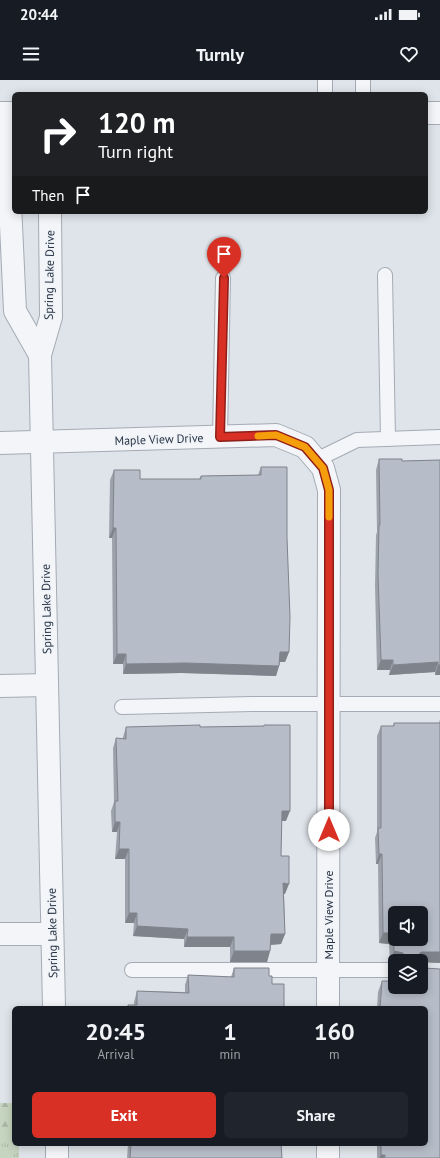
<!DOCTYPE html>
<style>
:root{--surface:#171b24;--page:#20242c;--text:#f1f3f6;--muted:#9ea1a6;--accent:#d93025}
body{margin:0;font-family:"PT Sans",sans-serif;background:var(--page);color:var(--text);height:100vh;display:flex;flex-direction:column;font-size:15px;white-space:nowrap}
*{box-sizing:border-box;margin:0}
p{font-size:13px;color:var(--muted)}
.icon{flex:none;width:22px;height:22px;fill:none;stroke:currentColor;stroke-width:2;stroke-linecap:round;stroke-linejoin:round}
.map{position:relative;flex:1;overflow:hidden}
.side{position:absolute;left:12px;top:926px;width:416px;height:140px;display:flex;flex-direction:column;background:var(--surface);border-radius:6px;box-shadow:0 2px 10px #0003}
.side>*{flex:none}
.top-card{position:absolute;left:12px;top:12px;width:416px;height:122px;border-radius:6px;box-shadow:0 2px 10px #0003;background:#202124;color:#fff;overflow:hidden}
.fabs{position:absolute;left:388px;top:826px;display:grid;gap:8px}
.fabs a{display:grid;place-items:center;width:40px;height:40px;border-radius:6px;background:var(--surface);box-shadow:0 2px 10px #0003;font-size:20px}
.pin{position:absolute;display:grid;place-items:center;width:34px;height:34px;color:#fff;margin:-41px -17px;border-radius:50% 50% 50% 0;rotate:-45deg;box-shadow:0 0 4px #0007}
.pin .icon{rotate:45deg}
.me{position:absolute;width:44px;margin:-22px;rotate:0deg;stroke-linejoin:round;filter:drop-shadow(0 0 3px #0008)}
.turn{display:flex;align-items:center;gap:14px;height:84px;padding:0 20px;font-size:18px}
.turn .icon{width:52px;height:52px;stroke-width:2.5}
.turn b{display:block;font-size:28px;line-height:34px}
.then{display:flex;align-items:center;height:38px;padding:0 20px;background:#0003;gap:8px;font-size:15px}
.eta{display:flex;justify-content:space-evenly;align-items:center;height:68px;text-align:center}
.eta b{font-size:24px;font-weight:700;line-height:28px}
.button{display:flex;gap:8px;margin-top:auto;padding:8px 20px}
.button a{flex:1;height:46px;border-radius:6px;background:var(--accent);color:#fff;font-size:16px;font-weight:700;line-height:46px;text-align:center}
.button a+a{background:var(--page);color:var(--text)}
.status{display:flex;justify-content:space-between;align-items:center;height:28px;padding:0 20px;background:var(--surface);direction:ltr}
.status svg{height:11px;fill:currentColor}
header{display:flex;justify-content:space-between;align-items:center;height:52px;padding:0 20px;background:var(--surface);font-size:18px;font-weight:700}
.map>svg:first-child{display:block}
.forest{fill:url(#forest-firs)}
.park{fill:url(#park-tufts)}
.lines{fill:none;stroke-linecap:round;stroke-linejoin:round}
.service-casing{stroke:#a4abb5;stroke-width:16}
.minor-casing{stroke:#a4abb5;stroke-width:24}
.tertiary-casing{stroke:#a4abb5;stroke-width:24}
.service{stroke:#f3f5f8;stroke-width:14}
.minor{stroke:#f3f5f8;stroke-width:22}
.tertiary{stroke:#f3f5f8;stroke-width:22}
.wall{fill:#9da3ac}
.shaded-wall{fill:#7f848c}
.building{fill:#b6bdc8;stroke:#7f848c;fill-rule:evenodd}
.route-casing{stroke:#8d1f18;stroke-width:10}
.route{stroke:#d93025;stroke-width:7}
.slow{stroke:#f59e0b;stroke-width:7}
.labels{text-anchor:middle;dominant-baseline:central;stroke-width:3;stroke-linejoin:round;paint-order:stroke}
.street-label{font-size:12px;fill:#273243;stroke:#eff3f7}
</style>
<div class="status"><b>20:44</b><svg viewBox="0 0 49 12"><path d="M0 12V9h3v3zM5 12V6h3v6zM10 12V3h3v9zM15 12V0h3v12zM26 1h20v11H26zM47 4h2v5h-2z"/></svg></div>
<header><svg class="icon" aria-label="menu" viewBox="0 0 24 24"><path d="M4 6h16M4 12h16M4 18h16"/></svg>Turnly<svg class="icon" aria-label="heart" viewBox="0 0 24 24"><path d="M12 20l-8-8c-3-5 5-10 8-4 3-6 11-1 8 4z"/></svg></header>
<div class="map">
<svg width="440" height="1078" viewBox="0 0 440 1078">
<defs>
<pattern id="forest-firs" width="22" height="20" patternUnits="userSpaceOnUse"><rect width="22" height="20" fill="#c6d5c0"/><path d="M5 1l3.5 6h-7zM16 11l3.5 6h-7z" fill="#aab7a6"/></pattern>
<pattern id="park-tufts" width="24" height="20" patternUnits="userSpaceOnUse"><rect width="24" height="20" fill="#c6d5c0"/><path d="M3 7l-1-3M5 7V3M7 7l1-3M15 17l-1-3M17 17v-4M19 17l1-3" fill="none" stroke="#aab7a6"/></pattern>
</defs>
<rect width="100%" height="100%" fill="#dfe4ea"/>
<path class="forest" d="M0,1023h14v41l-14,14z"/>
<path class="park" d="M14,1046v18h5v14h-19v-31z"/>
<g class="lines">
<defs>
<g id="service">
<path d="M325,14v-14"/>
<path d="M363,14v-14"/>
<path d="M385,195l3,164"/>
<path d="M220,357l3,-159"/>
<path d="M316,380l41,-20 83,-3"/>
<path d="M122,627l130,-3h188"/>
<path d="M132,890h263"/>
</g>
<g id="minor">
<path d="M8,33l1,69 6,129 25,44"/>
<path d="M50,132l1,105 -11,38 14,653"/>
<path d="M0,363l276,-8 29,12 18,21 6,22 -1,518"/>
<path d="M0,606l47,-1"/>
<path d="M0,854h52"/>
<path d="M57,1064v14"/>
<path d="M328,1078v-14"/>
</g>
<g id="tertiary">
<path d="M0,33h14"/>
<path d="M426,33h14"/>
</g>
</defs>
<use href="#service" class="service-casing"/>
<use href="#minor" class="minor-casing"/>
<use href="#tertiary" class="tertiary-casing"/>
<use href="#service" class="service"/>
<use href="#minor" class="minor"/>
<use href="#tertiary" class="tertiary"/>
</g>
<g class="wall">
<path d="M379,379l23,2 38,-1v215h-5v-3l-46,3 1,-5h-13l-2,-84 1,-51 1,-3 -1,-62z"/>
<path d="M261,387l26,71 2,114 -4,10h-5l-4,14 -94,-3 -59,1v-10h-10l-1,-126h-3l1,-58 4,-10 26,9h59l2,-3 57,-1z"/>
<path d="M440,639v244l-19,-1v-1h-26v1h-5l-1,-18 -10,-1 -1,-79h-2l-1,-26 2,-6v-96l4,-10h12l1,-3h45z"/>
<path d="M264,645l22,96h-5v35l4,38h-1l1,40 -4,10 -10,1 -1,6 -3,11h-37v-15h-46v-8l-51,-3 1,-13h-9v-64h-10l2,-27h-5l-1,-21 3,-9 -1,-54 3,-10 7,1v-2l3,-10h74l64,-1z"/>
<path d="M421,887l3,1 16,1v189h-63v-14h49v-136h-49l1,-16 4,-11h9v-3l3,-10h1v19h26z"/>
<path d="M234,888l35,8 3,8 12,24h-157l1,-3h6v-3l3,-11 48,1v-7l3,-10 43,2z"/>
<path d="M128,1064h153l1,14h-155z"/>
</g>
<g class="shaded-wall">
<path d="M113,448h3l-4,10h-3z"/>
<path d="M280,572h9l-4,10h-9z"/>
<path d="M117,574h9l-3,10h-10z"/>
<path d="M381,580h12l-3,10h-13z"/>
<path d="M438,582l-3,10 -46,3 4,-10z"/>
<path d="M186,583l93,3 -3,10 -94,-3 -59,1 3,-10z"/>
<path d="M438,585h2v10h-5z"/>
<path d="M282,731h8l-4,10h-8z"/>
<path d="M115,742h5l-3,10h-5z"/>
<path d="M119,769h10l-4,10h-10z"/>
<path d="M379,774h3l-4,10h-2z"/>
<path d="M283,803l6,1 -4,10h-5z"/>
<path d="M129,833h8l-3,10h-9z"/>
<path d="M137,846l51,3 -4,10 -51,-3z"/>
<path d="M383,853h10l-4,11 -10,-1z"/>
<path d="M271,854h14l-4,10 -13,1z"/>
<path d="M187,857h47l-4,10h-46z"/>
<path d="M234,871h36l-3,11h-37z"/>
<path d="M394,871l9,2 -3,8h-5v1h-5z"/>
<path d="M421,872h19v11l-19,-1v-1h-6l2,-5z"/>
<path d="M381,1075h4l-1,3h-5z"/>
</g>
<g class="building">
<path d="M379,379h23v2l38,-1v205h-2v-3l-45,3v-5h-12l-3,-85 1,-50h1z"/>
<path d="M261,387h26v71l3,79 -1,35h-9l-1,14 -93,-3 -60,1v-10h-9l-1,-126h-3l1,-58h26v9h61v-3l60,-1z"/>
<path d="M394,643h46v229h-19l-4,4v5h-10v-1l-4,-7 -9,-2 -1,-18h-10l-1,-79h-3l-1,-26h3v-102h13zM395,833h26v26h-26z"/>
<path d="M200,645v2l64,-1v-1h26v86h-8l-1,45h8v28l-6,-1 2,51h-14l-1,17h-36v-14h-47l1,-8 -51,-3v-13h-8v-64h-10l1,-27h-5v-21h3l-2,-63 10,1v-12z"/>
<path d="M421,887l3,1 16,1v189h-55v-3h-4v-11h45v-136h-46l2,-27h13l-1,-13h1v19h26z"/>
<path d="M234,888h35v8h3v8h12v24h-156v-3h9v-14l52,2 -1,-18 46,2z"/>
<path d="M131,1064h150l1,14h-152z"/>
</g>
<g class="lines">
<defs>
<path id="route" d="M224,198l-4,159 56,-2 29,12 18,21 6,22v340"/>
</defs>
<use href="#route" class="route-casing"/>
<use href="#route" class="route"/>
<path class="slow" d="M258,356l18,-1 29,12 18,21 6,22v27"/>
</g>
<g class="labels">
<g class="street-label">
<text transform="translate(49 195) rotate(-89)">Spring Lake Drive</text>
<text transform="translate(159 359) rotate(-2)">Maple View Drive</text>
<text transform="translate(46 529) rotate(-91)">Spring Lake Drive</text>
<text transform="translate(328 835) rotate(-90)">Maple View Drive</text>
<text transform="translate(52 853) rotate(-91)">Spring Lake Drive</text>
</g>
</g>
</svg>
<div class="fabs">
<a><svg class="icon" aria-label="sound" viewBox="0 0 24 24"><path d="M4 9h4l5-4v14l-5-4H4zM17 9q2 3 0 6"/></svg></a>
<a><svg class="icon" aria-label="layers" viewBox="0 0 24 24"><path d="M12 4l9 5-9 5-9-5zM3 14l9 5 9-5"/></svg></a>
</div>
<div class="pin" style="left:224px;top:198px;background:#d93025"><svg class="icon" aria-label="arrive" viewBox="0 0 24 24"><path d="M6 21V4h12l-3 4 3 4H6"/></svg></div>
<svg class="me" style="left:329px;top:750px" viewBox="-20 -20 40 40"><circle r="19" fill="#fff"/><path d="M0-13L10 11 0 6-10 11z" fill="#d93025"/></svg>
<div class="top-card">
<div class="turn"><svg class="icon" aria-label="right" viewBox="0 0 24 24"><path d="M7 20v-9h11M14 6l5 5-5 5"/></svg><div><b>120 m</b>Turn right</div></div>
<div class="then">Then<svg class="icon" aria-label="arrive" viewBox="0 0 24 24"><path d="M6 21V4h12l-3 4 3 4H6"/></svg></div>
</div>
<section class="side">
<div class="eta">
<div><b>20:45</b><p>Arrival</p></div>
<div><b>1</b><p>min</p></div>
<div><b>160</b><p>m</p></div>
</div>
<div class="button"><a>Exit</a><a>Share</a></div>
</section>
</div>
